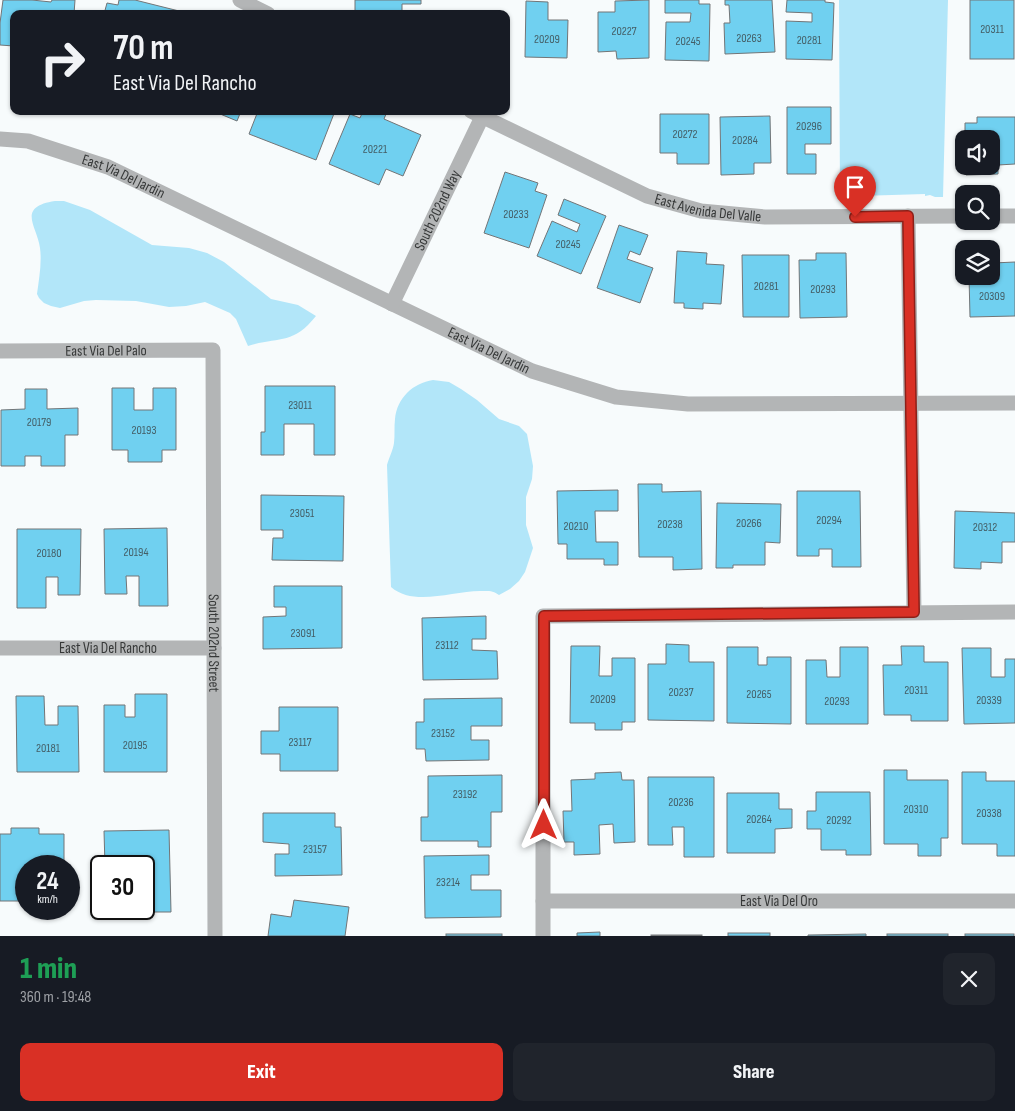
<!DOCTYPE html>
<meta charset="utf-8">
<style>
:root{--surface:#171b24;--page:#20242c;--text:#f1f3f6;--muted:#9ea1a6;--accent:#d93025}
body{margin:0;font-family:"Sofia Sans Condensed",sans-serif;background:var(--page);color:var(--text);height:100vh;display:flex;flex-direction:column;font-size:19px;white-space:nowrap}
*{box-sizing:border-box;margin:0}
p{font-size:16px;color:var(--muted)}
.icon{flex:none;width:28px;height:28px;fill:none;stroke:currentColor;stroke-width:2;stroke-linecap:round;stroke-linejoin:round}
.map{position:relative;height:936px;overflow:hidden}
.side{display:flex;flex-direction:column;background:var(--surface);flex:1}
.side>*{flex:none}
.top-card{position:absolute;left:10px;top:10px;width:500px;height:105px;border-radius:10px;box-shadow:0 1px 4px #0004;background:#171b24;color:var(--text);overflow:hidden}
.buttons{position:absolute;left:955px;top:130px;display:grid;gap:10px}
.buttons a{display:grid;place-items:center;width:45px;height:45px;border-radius:10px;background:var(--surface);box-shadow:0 1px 4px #0004;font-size:25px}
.speed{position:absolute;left:15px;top:855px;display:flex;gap:10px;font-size:25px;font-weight:700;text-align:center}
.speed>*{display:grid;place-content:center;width:65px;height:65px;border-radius:50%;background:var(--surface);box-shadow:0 1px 4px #0004;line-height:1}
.speed small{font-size:12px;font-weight:400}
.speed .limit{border:2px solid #111;border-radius:8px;background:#fff;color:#111}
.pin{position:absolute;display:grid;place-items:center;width:42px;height:42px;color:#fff;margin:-51px -21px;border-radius:50% 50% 50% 0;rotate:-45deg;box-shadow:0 0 5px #0007}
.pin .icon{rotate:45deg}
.me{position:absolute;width:55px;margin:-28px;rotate:0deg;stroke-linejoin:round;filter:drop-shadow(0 0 4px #0008)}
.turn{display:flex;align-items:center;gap:18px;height:105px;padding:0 20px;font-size:22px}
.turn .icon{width:65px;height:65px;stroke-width:2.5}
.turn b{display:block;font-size:35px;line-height:42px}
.round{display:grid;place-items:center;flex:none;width:52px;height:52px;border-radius:10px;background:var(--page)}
.headline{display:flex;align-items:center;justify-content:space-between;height:85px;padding:0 20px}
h1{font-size:30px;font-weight:800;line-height:38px;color:#1e9e55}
.cta{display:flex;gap:10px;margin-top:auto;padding:10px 20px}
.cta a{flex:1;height:58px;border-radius:10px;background:var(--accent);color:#fff;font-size:20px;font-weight:800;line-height:58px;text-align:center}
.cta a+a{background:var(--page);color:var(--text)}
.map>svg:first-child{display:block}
.green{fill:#b2e6f9}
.building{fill:#70d0f0;stroke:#727577}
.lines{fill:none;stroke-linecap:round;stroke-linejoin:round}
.street{stroke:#b3b5b6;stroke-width:15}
.route-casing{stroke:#8d1f18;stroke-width:12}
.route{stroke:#d93025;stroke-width:9}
.labels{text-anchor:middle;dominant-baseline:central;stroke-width:5;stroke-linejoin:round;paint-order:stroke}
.number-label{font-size:12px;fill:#445e66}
.street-label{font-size:15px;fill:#363838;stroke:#fff}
</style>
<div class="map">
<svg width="1015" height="936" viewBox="0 0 1015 936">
<rect width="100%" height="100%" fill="#f7fbfc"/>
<g class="green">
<path d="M839,0h109l-5,197h-8l-5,-2 -5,1v-2l-66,2 -19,-2z"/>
<path d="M55,201h9l26,9 62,35 37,3 18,5 17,9 47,37 27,6 18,11c-24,30 -37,20 -68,30l-12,-27 -6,-6 -25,-11 -19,4 -17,1 -33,-6 -40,-1 -12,1 -24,7 -9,-2 -7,-3 -5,-5 -2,-4c2,-15 5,-31 3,-46 -3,-22 -24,-41 15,-47z"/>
<path d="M433,380l16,2 12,7 16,11 22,19 20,7 8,8 6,32 -1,13 -6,18v28l7,23 -8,24 -6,9 -9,8 -11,6c-6,-5 -12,-4 -19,-4 -28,0 -66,16 -89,-4l-4,-122c2,-7 6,-15 7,-22 1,-8 0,-16 1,-24 2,-21 18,-36 38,-39z"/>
</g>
<g class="building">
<path d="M3,0h29l19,2 1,-2h23l-1,14h-60v32l-14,-1v-22z"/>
<path d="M119,0h16l44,11v3h-75l3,-11 11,2z"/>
<path d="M355,0h66v4h-19v10h-47z"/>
<path d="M649,0v58l-32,1 -1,-8 -18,1v-40h17v-11z"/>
<path d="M665,0h34v4h11l-1,57 -44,-1 1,-38h24l1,-9h-26z"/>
<path d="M725,0h47l3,52 -50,2 -1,-31h6l-1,-18h-4z"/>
<path d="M787,0h38v2l9,1 -2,57 -46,-1v-38l26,1v-9l-26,-1z"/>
<rect x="970" y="0" width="44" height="59"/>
<path d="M526,1l22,1v18h20l-1,38 -42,-1z"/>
<path d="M787,107h44v37h-26v10h11v20h-29z"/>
<path d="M213,111h28l-4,10z"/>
<path d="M258,111h77l-19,49 -67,-26z"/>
<path d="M363,111h17l6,3 -2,5 37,16 -18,41 -17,-7 -7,16 -50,-21 21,-50 10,4z"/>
<path d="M660,114h49v50h-32v-11h-17z"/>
<path d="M770,116l1,47h-17v11l-33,1 -1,-58z"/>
<path d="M977,117h38v47l-17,1v9l-32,1v-9h25v-27h-26v-16h12z"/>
<path d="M505,172l33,11 -3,8 12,4 -18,53 -45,-15z"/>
<path d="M564,199l42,17 -25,58 -44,-18 15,-35 25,11 3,-8 -22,-9z"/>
<path d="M619,225l29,10 -8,20 -10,-4 -3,8 26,9 -13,35 -43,-15z"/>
<path d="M677,251l30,2 -1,11 18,1 -3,39 -18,-1v6l-19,-1v-5h-10z"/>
<path d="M816,253h30l1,64 -47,1 -1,-58h17z"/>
<path d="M991,253h2v10l22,-1v54l-45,1 -1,-41h22z"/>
<path d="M742,255h47v62h-46z"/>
<path d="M265,386h70v69h-21v-31h-30v31h-23v-23h4z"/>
<path d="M112,388h22v22h19v-22h23v62h-14v12h-34v-12h-16z"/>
<path d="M25,389h22v20l31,-1v27h-13v31h-24v-10h-16v10h-24v-56l24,-1z"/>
<path d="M638,484h24v8l39,-1 1,78 -29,1v-13h-34z"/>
<path d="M618,490v21h-23l1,31h22v23h-14v-6h-37v-15h-9l-1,-53z"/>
<path d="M797,491h63l1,76h-29v-18h-13v7h-22z"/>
<path d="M261,495l83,1 -1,65 -71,-1 1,-22h10v-8h-22z"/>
<path d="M717,503l64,1 -1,39 -15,-1v23h-32v3h-17z"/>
<path d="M955,511l60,2v29h-13v21l-21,-1v7l-27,-1z"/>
<path d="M167,528l1,78h-29v-30h-13l1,18h-22l-1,-65z"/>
<path d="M17,529h64l-1,66h-22v-18h-12v31h-29z"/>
<path d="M274,586h68v62l-79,1v-32l23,-1v-9h-12z"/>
<path d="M486,616v23h-14v11l25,1 1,28 -75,1 -1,-62z"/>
<path d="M666,644l23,1v17h25v59l-66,-1v-56h18z"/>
<path d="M571,646h29l-1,30h13v-18h23v64h-13v8h-27v-7h-25z"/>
<path d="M901,646h23v16h24v59h-37v-6h-27l-1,-50h19z"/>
<path d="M727,647h31v18h9v-8h24v67l-64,-1z"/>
<path d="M840,647h28v77h-62v-64h20l1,17h13z"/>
<path d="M962,648h29v29h14v-18h10v64l-51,1z"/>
<path d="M135,694h32v78h-63v-67h21v12h10z"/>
<path d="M16,696h28l1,29h13v-19h20l1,66h-62z"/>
<path d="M502,698v28h-31v14h18v20l-63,1 -1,-12h-9v-27h8v-23z"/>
<path d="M279,707h59v64h-58v-17h-19v-23h18z"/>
<path d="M884,770h23v10h41v58h-7v18h-23v-12h-34z"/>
<path d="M621,772l1,8h12l1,62 -21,1 -1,-19 -14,1 1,29 -26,1v-13h-10l-1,-31h9l-1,-31 24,-1v-6z"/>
<path d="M962,772h24v9h29v75h-18v-12h-35z"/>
<path d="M502,775v37h-11v35h-13v-6h-57v-24h7v-41z"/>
<path d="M648,777h66v80h-30v-30h-12l1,18h-25z"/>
<path d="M816,792h54l1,63h-25v-5h-25v-21h-14v-18h9z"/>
<path d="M727,793h52v16h13v19l-17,1v24h-48z"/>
<path d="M263,813h72v14h6l1,48 -67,1v-22h14v-10l-26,-2z"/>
<path d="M11,828h28v6h25v32h-38v17h-3v18h-23v-67h11z"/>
<path d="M169,830l2,82h-35v-3h8v-43h-39l-1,-35z"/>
<path d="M489,855v20h-18v15h30v27l-76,1 -1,-62z"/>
<path d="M294,900l55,7 -4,29h-77l3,-22 20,3z"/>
<rect x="35" y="909" width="30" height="5"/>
<path d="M600,932v4h-23v-3z"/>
<rect x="728" y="933" width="42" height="3"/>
<rect x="446" y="934" width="56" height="2"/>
<path d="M866,934v2h-58v-1z"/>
<rect x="887" y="934" width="61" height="2"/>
<rect x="965" y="934" width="49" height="2"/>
<rect x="651" y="935" width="51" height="1"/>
</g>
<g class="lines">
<g class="street">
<path d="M240,0l28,14"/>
<path id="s1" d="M471,111l176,85 54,15 64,6 199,-1"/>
<path id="s2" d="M0,139l28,2 80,26 424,204 84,26 72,7 327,-1"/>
<path d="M908,216l6,396"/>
<path d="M991,216h24"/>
<path id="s3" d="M392,304l90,-187"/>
<path id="s4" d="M0,351l213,-1 2,586"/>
<path id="s5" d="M0,648h214"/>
<path id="s6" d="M543,901h472"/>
<path d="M543,936v-320l472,-4"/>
</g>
</g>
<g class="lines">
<defs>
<path id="route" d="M544,825v-209l370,-4 -6,-396 -53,1"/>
</defs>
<use href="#route" class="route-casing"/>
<use href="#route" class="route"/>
</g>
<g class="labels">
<g class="number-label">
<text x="992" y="29">20311</text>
<text x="624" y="31">20227</text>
<text x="749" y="38">20263</text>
<text x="547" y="39">20209</text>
<text x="809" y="40">20281</text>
<text x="688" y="41">20245</text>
<text x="809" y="126">20296</text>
<text x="685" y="134">20272</text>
<text x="745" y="140">20284</text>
<text x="375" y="149">20221</text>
<text x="516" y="214">20233</text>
<text x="568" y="244">20245</text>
<text x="766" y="286">20281</text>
<text x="823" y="289">20293</text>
<text x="992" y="296">20309</text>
<text x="300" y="405">23011</text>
<text x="39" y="422">20179</text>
<text x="144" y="430">20193</text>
<text x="302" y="513">23051</text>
<text x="829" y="520">20294</text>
<text x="749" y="523">20266</text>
<text x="670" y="524">20238</text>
<text x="576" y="526">20210</text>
<text x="985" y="527">20312</text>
<text x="136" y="552">20194</text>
<text x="49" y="553">20180</text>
<text x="303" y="633">23091</text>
<text x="447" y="645">23112</text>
<text x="916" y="690">20311</text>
<text x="681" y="692">20237</text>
<text x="759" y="694">20265</text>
<text x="603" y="699">20209</text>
<text x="989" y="700">20339</text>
<text x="837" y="701">20293</text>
<text x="443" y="733">23152</text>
<text x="300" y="742">23117</text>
<text x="135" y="745">20195</text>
<text x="48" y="748">20181</text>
<text x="465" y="794">23192</text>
<text x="681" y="802">20236</text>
<text x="916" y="809">20310</text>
<text x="989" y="813">20338</text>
<text x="759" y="819">20264</text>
<text x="839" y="820">20292</text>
<text x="315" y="849">23157</text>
<text x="448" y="882">23214</text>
</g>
<g class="street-label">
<text stroke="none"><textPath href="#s2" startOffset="130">East Via Del Jardin</textPath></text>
<text stroke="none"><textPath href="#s1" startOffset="258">East Avenida Del Valle</textPath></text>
<text stroke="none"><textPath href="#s3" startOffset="104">South 202nd Way</textPath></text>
<text stroke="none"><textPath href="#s2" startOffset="535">East Via Del Jardin</textPath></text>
<text stroke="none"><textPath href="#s4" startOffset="106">East Via Del Palo</textPath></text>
<text stroke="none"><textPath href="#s4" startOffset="506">South 202nd Street</textPath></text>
<text stroke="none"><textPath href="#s5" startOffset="108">East Via Del Rancho</textPath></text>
<text stroke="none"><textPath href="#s6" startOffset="236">East Via Del Oro</textPath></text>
</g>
</g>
</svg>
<div class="buttons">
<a><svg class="icon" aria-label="sound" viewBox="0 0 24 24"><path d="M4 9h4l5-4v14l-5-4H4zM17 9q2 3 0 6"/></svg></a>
<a><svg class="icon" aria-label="search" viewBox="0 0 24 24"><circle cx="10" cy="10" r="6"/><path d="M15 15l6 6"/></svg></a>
<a><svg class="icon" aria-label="layers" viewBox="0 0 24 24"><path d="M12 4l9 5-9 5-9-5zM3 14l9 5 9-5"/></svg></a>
</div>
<div class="speed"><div>24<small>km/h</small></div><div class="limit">30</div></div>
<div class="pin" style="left:855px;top:217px;background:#d93025"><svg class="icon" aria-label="arrive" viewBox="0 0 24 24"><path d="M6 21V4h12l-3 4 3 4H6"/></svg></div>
<svg class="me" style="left:544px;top:825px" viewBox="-20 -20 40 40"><path d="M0-17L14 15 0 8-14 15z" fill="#d93025" stroke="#fff" stroke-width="4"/></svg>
<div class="top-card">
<div class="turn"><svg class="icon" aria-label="right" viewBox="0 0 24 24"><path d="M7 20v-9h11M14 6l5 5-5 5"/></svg><div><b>70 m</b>East Via Del Rancho</div></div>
</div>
</div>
<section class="side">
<div class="headline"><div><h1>1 min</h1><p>360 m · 19:48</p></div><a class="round"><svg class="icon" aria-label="close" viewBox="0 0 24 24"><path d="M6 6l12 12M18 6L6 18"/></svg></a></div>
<div class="cta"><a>Exit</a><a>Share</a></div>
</section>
